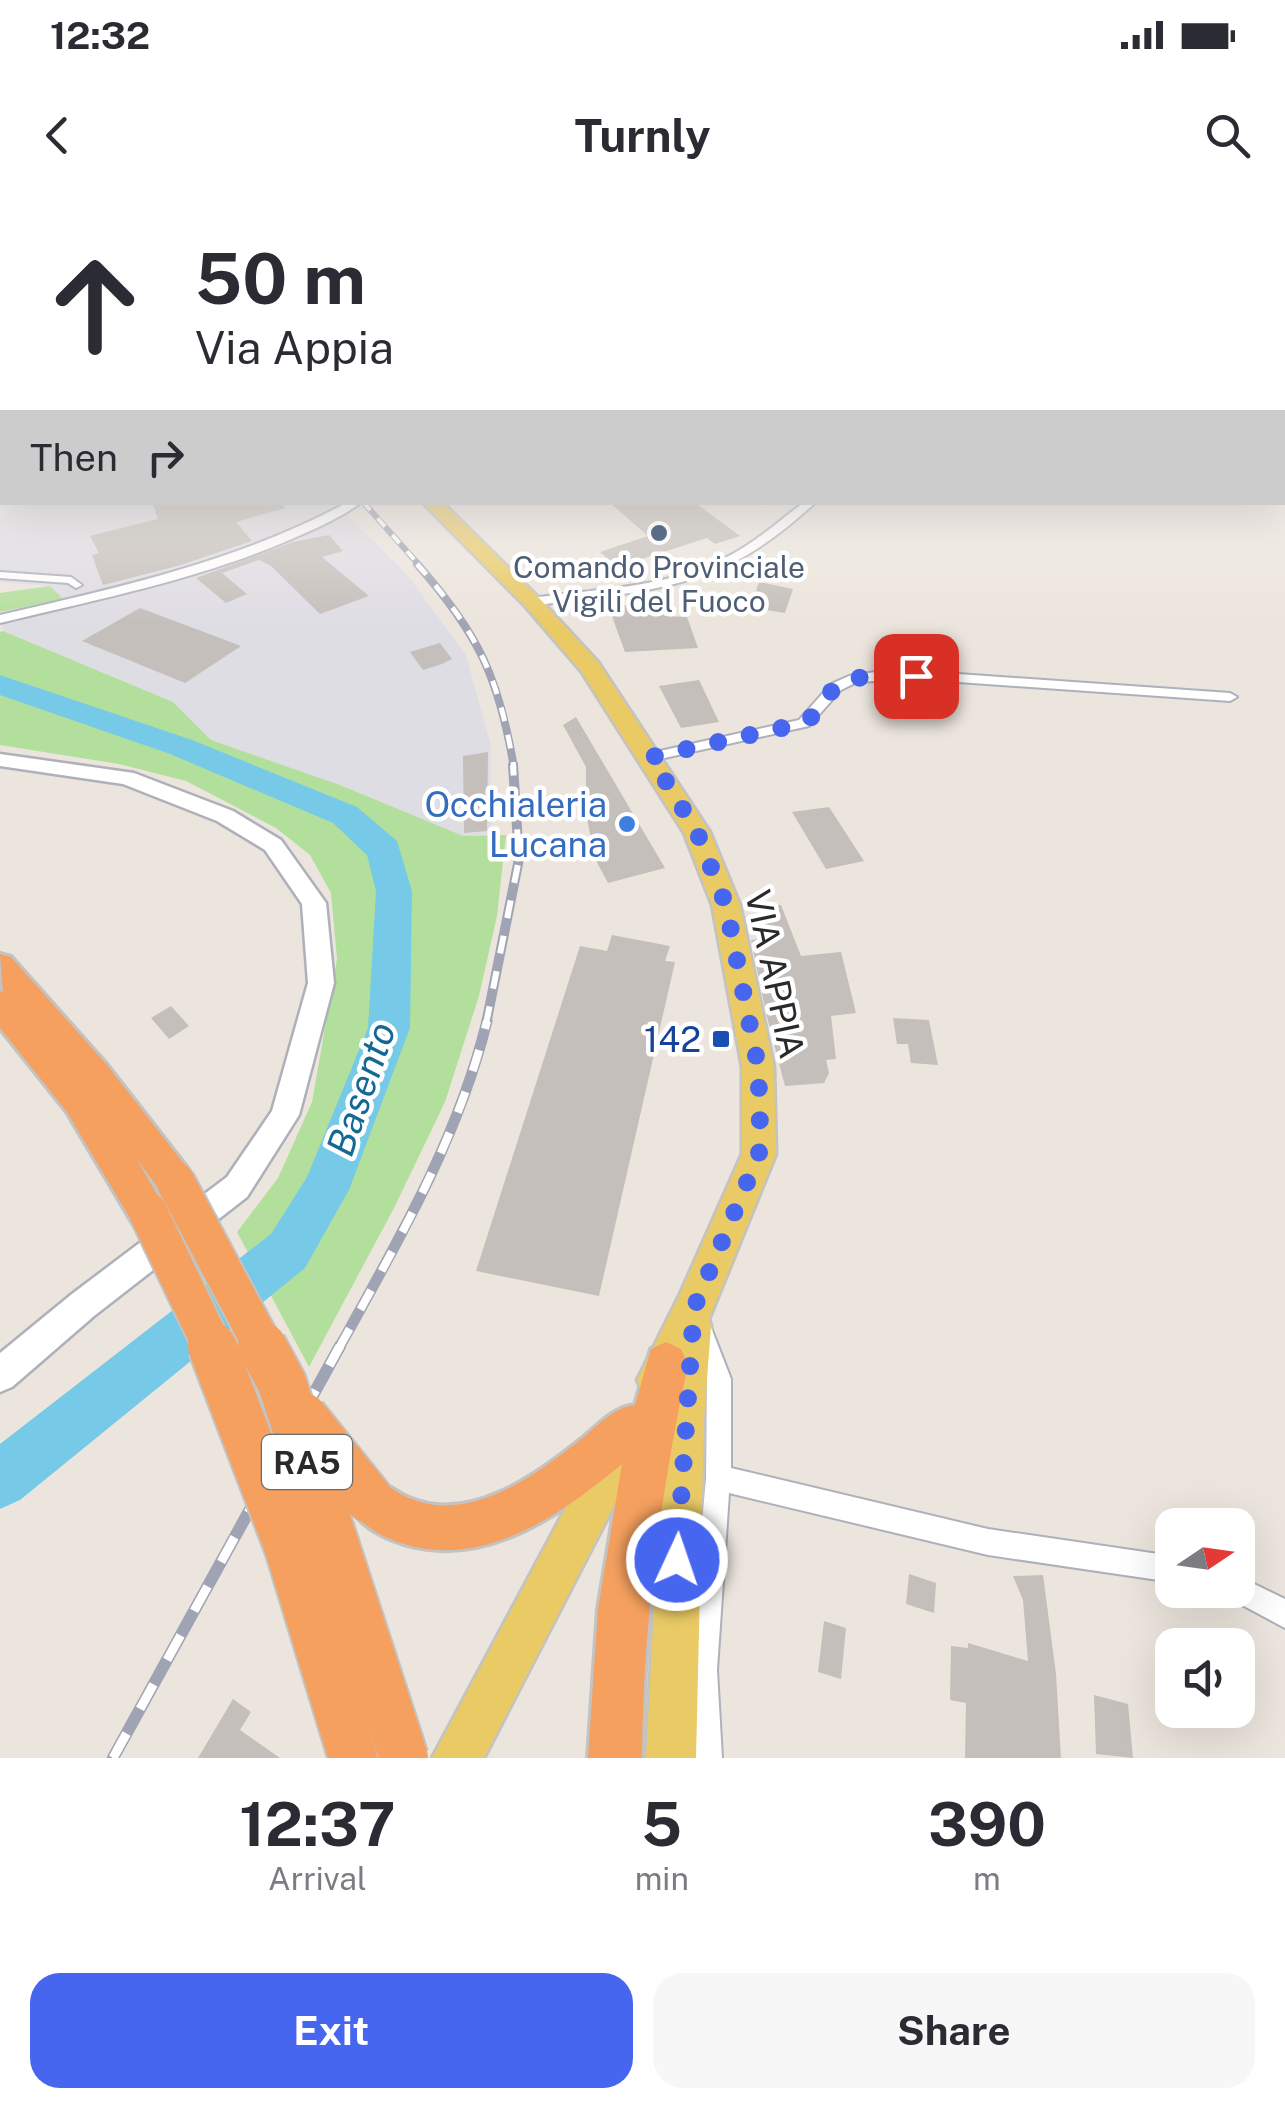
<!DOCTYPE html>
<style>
:root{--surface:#fff;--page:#f7f7f7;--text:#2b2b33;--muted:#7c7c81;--accent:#4666f0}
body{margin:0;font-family:"Public Sans",sans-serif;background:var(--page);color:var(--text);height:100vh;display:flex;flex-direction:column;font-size:38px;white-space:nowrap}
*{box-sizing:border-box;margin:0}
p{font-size:32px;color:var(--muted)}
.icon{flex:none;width:55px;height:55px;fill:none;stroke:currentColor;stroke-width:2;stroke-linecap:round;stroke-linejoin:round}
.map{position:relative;height:1558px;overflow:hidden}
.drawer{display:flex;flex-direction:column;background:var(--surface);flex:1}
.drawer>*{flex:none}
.hud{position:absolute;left:0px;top:0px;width:1285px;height:305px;box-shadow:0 10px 40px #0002;background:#fff;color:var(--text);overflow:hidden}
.needle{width:65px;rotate:77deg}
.controls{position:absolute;left:1155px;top:1308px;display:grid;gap:20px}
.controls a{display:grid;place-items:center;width:100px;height:100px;border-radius:20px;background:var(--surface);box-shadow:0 10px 40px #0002;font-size:50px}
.pin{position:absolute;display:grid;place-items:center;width:85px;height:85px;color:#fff;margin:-42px;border-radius:20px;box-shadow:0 5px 15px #0006}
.me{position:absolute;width:110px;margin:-55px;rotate:3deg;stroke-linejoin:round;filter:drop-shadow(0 0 8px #0008)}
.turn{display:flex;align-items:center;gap:35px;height:210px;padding:0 30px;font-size:45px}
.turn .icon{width:130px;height:130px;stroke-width:2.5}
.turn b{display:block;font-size:70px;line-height:85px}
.then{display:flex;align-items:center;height:95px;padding:0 30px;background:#0003;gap:20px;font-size:38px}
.eta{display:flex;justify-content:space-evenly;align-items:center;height:170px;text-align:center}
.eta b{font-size:60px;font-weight:700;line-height:70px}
.cta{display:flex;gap:20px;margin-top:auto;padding:20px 30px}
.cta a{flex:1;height:115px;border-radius:30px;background:var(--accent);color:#fff;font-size:40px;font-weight:700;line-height:115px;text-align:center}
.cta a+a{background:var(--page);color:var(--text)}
.status{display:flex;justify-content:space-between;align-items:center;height:70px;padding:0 50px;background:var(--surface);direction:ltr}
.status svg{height:28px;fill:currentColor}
header{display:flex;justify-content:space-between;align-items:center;height:130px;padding:0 30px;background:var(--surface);font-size:45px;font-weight:700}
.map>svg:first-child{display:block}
.industrial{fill:#dfdde4}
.green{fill:#b3df9d}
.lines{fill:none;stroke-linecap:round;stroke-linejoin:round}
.river{fill:#76cae8;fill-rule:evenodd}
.building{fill:#c4bfba}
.street-casing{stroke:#aeb0ba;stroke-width:4}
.secondary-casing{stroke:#aeb0ba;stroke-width:5}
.primary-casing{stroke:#c3c3c3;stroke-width:5}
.highway-casing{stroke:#c3c3c3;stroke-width:6}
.street{fill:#fff;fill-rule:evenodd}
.secondary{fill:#fff;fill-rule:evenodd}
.primary{fill:#e9ca65;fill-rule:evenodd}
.highway{fill:#f5a05f;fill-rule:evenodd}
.rail-far4-casing{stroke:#a0a3b4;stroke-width:6}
.rail-far3-casing{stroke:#a0a3b4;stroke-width:8}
.rail-far2-casing{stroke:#a0a3b4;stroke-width:10}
.rail-far1-casing{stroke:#a0a3b4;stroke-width:11}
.rail-casing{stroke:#a0a3b4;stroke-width:12}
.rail-far4{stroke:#fff;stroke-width:4;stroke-dasharray:11;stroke-linecap:butt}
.rail-far3{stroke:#fff;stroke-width:5;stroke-dasharray:14;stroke-linecap:butt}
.rail-far2{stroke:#fff;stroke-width:6;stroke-dasharray:18;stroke-linecap:butt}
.rail-far1{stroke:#fff;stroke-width:8;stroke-dasharray:22;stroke-linecap:butt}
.rail{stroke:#fff;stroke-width:9;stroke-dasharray:28;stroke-linecap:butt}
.highway-bridge-far1-casing{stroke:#c3c3c3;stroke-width:42;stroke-linecap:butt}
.highway-bridge-casing{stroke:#c3c3c3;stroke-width:52;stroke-linecap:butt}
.highway-bridge-far1{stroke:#f5a05f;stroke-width:38}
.highway-bridge{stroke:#f5a05f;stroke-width:48}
.route{stroke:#4666f0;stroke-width:18;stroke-dasharray:0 32.4}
.service-dot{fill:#5c6f8a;stroke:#fff;stroke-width:4}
.shop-dot{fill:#3f7fe0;stroke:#fff;stroke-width:4}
.transit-dot{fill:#1a4fb4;stroke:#fff;stroke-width:4}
.labels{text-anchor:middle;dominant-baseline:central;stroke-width:9;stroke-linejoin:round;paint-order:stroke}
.far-service-label{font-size:30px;fill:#4e5e75;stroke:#fff}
.shield{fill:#fff;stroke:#6a6a6a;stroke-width:2.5}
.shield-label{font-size:32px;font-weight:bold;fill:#2a2a2a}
.shop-label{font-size:35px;fill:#366cbe;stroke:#fff;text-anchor:end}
.street-label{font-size:35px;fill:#2a2a2a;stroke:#fff}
.transit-label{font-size:35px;fill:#164399;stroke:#fff;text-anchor:end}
.water-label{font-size:38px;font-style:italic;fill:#156894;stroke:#fff}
</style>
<div class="status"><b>12:32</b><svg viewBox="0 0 49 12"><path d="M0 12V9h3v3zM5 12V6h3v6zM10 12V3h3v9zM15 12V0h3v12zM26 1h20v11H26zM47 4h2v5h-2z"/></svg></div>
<header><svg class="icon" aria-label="back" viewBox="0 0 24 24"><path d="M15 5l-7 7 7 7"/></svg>Turnly<svg class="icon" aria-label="search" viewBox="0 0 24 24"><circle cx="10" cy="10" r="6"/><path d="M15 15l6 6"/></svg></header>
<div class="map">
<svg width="1285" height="1558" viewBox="0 0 1285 1558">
<rect width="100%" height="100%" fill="#ece5dd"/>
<path class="industrial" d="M0,206l2,96 333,1 71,70 60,82 25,91v88l-28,3 -123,-52 -129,-45 -38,-38 -170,-71 -3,-18 62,-14 -12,-13 -50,-4z"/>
<g class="green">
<path d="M50,386l13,13 -63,13v-19z"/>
<path d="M3,431l170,71 38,38 129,45 123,51 43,-1 -9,81 -18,80 -34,106 -51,106 -85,159 -72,-135 41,-54 34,-76 25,-143 -6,-66 -21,-38 -34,-27 -90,-47 -67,-17 -119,-19v-113z"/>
</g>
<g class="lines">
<path class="river" d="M0,475l192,65 165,67 40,34 15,50 -2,137 -61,162 -44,78 -285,232 -20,9v-65l271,-210 36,-57 61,-149 8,-137 -9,-36 -34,-32 -163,-69 -170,-59z"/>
</g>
<g class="building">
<path d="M152,302h132l1,6 -49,14 16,19 -71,24 -78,20 -11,-30 7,-2 -9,-17 68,-17z"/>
<path d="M609,302h85l46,34 -25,8 -8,-6 -90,29 -17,-15 48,-16z"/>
<path d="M329,335l14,16 -21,6 47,39 -49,18 -49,-48 -12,-6 -37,13 25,21 -21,9 -30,-25 97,-36z"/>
<path d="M759,382l34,7 -8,24 -25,-4 2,-5 -10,-1z"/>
<path d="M657,399l7,17 23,1 11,31 -73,4 -16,-44z"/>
<path d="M140,408l48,18 53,20 -56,37 -103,-42z"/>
<path d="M440,443l12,16 -10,5 -19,6 -13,-18z"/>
<path d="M699,480l20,42 -38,6 -22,-42z"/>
<path d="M576,517l89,151 -57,15 -21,-39 5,-1 -6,-29v-47l-23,-42z"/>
<path d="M488,552l-1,79 -23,2 -1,-77z"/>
<path d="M829,607l35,54 -38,8 -34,-57z"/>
<path d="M781,705l20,51 40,-4 15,61 -25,3 5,43 -10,1 3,13 -5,10 -39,3 -19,-73 -15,-73 17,-2 -9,-31z"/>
<path d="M612,735l58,11 -5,15 10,1 -76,334 -123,-25 104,-325 27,5z"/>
<path d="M171,806l18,20 -20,13 -18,-21z"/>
<path d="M893,818l36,2 9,45 -27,-2 -3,-19h-11z"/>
<path d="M909,1374l27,9 -2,30 -28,-9z"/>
<path d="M1043,1375l13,99 5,84h-96l1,-55 -16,-3 1,-54 17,2v-5l60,18 -5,-61 -10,-24z"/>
<path d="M824,1421l22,7 -5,51 -23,-7z"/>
<path d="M1094,1495l34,9 5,54 -37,-4z"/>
<path d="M233,1499l18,13 -11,18 40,28h-82z"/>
</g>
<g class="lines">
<defs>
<g id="street">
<rect x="1282" y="229" width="3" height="6"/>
<path d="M348,302h14c-20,15 -45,26 -68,36 -93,41 -195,61 -294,85v-8c120,-28 239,-54 348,-113z"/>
<path d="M804,302h12c-26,24 -56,48 -88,63 -60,29 -131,31 -196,41l-6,-4 6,-4c63,-9 131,-10 189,-38 30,-14 56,-37 83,-58z"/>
<path d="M0,372l71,5 11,8 -6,3 -8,-5 -68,-5z"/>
<path d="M916,471l314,22 7,4 -7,4 -314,-22 -59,3 -16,8 -32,36 -158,35 -7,-4 7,-4 148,-33 32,-36 18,-8 26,-4z"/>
<path d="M702,1122l8,3 21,54v89l257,61 184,27v26l-184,-27 -259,-62 -12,177 5,88h-30l-3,-88 17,-192 1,-99 -16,-46 3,-8z"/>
<path d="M1238,1376l47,23v29l-56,-30 -4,-8h13z"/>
</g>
<path id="secondary" d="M0,554l134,19 99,38 48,29 45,63 8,80 -35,132 -52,82 -153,119 -82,71 -12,5v-39l72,-59 155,-117 45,-66 36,-128 -6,-79 -37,-54 -48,-29 -94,-37 -123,-18z"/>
<g id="primary">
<path d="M422,302h20l97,96 59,64 112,170 30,73 34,162 2,87 -67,165 2,7 -7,93 -8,339h-50l19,-361 -8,3 -14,-6 -6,-14 43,-86 62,-140v-87l-30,-162 -28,-72 -103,-162 -56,-65z"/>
<path d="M624,1221l15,6 6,15 -6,15 -155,301h-52l177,-331z"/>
</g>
<g id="highway">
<path d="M0,754l11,3 96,108 81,104 6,12 -6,12 -13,5 -13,-5 -26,-35 31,54 -5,13 -14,5 -14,-5 -67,-113 -67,-84v-37l3,1z"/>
<path d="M666,1142l15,7 7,15c-28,131 -45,261 -46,394h-54l10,-149 24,-145c-65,54 -146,111 -232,75 -20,-9 -36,-20 -44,-40l6,-17 17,-6c15,6 26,16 40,22 63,27 129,-25 175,-61 15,-13 31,-30 51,-32l16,-56z"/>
</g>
</defs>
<use href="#street" class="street-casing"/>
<use href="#secondary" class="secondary-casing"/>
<use href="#primary" class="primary-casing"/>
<use href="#highway" class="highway-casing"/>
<use href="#street" class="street"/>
<use href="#secondary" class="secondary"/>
<use href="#primary" class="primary"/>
<use href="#highway" class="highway"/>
<defs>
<path id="rail-far4" d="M363,302l57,64"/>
<path id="rail-far3" d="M417,364c61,69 82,113 97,204"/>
<path id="rail-far2" d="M486,824l33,-165 -6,-94"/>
<path id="rail-far1" d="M339,1148c58,-105 119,-209 148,-327"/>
<path id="rail" d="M113,1558l227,-412"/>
</defs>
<use href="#rail-far4" class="rail-far4-casing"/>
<use href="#rail-far3" class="rail-far3-casing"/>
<use href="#rail-far2" class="rail-far2-casing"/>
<use href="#rail-far1" class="rail-far1-casing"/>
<use href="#rail" class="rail-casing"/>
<use href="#rail-far4" class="rail-far4"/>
<use href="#rail-far3" class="rail-far3"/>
<use href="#rail-far2" class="rail-far2"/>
<use href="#rail-far1" class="rail-far1"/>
<use href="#rail" class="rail"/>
<defs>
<g id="highway-bridge-far1">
<path d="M175,981l89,167"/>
<path d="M148,1012l65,136"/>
</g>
<g id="highway-bridge">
<path d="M212,1146l77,202 64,210"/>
<path d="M262,1146l20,37 122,375"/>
<path d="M303,1217l66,82"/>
</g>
</defs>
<use href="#highway-bridge-far1" class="highway-bridge-far1-casing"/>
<use href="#highway-bridge" class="highway-bridge-casing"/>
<use href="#highway-bridge-far1" class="highway-bridge-far1"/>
<use href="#highway-bridge" class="highway-bridge"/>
</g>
<linearGradient id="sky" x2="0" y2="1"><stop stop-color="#7abde8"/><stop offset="0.49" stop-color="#f6f3f0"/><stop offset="1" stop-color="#f6f3f0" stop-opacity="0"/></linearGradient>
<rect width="1285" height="424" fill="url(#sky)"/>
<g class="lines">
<path class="route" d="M677,1360l17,-252 65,-154 1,-40 -2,-48 -32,-161 -29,-73 -46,-75 153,-34c16,-11 21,-27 32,-36 20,-15 57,-11 80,-11"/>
</g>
<circle class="service-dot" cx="659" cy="333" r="10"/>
<circle class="shop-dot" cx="627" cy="624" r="10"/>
<rect class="transit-dot" x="711" y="829" width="20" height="20" rx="5"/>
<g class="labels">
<g class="far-service-label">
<text x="659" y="367">Comando Provinciale<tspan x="659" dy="34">Vigili del Fuoco</tspan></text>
</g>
<rect class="shield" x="262" y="1235" width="90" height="54" rx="8"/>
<g class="shield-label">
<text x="307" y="1262">RA5</text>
</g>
<g class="shop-label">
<text x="607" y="604">Occhialeria<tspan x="607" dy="40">Lucana</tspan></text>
</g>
<g class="street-label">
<text transform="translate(775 774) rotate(78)">VIA APPIA</text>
</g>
<g class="transit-label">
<text x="701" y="839">142</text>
</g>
<g class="water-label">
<text transform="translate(361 889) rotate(-71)">Basento</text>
</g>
</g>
</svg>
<div class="controls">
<a><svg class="needle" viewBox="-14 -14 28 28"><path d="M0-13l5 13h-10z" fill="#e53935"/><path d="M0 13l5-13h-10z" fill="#7c7c81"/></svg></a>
<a><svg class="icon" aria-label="sound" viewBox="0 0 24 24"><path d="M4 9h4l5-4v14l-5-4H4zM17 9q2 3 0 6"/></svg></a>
</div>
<div class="pin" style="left:916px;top:476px;background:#d93025"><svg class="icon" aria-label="arrive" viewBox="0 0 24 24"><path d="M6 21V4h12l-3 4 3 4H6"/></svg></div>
<svg class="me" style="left:677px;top:1360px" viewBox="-20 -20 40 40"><circle r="17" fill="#4666f0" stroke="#fff" stroke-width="3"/><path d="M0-11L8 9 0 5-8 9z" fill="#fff"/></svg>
<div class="hud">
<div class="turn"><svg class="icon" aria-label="ahead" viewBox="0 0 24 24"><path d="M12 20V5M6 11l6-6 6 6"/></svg><div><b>50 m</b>Via Appia</div></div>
<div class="then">Then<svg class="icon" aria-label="right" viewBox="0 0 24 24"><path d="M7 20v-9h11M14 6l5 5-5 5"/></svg></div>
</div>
</div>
<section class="drawer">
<div class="eta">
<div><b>12:37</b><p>Arrival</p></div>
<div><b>5</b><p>min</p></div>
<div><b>390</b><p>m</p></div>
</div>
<div class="cta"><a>Exit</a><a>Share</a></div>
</section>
